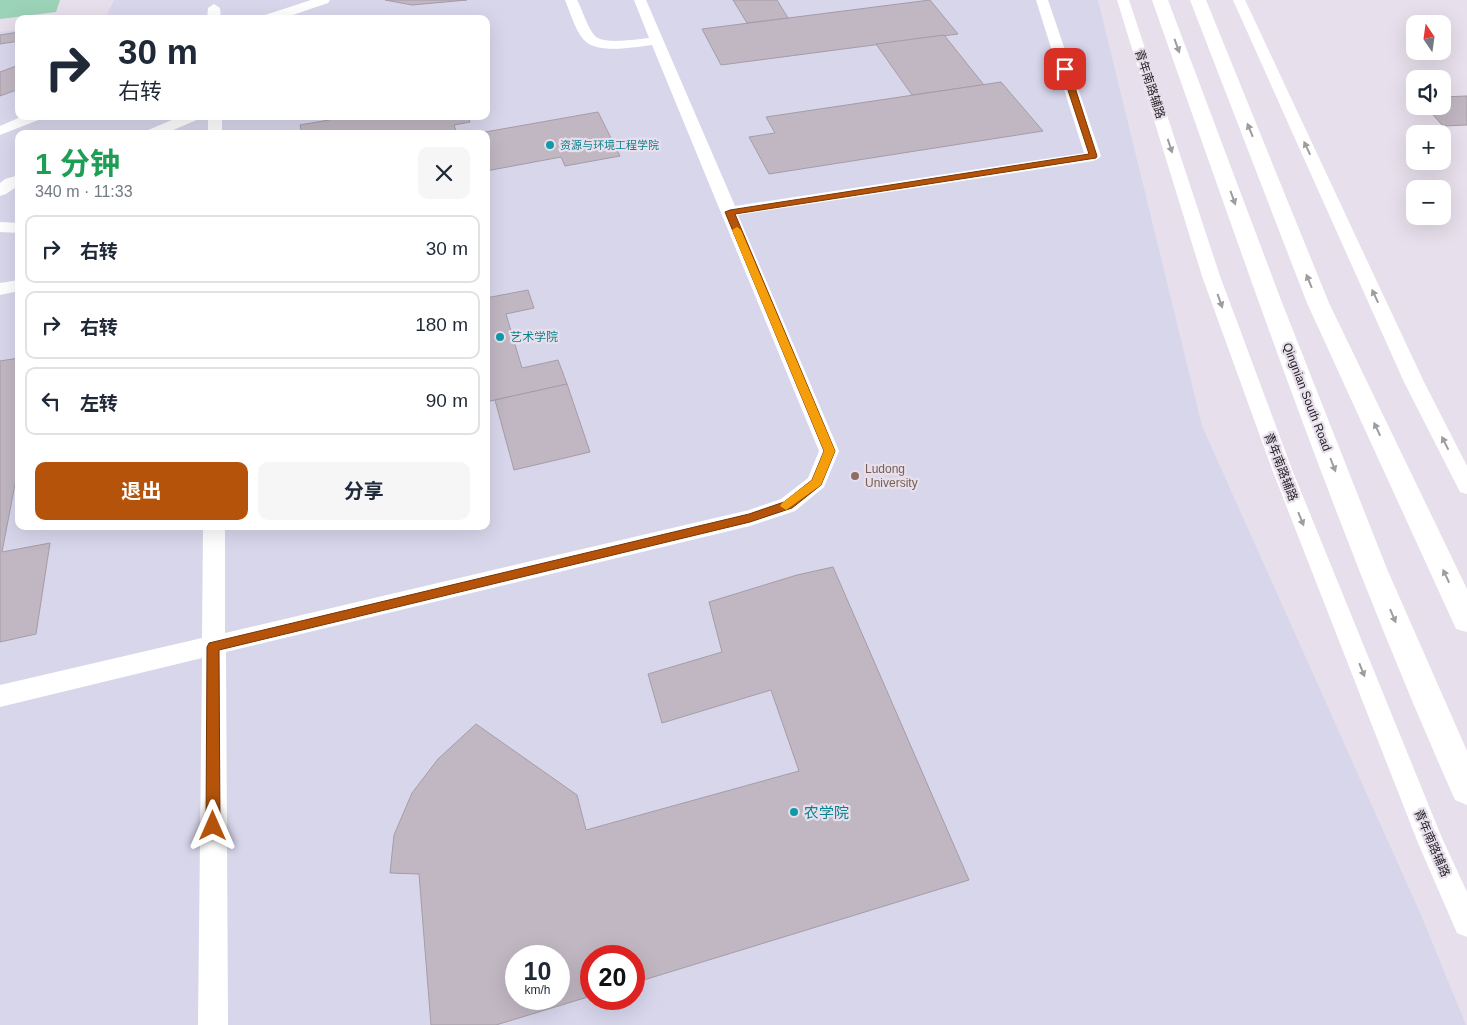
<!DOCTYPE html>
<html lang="zh">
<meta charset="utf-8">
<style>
:root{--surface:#fff;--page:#f6f6f7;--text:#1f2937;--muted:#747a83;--line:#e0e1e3;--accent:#b45309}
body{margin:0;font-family:Helvetica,"Noto Sans SC",sans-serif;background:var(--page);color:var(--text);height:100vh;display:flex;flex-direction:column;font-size:19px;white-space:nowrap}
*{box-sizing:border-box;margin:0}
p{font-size:16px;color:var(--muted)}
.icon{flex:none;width:28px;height:28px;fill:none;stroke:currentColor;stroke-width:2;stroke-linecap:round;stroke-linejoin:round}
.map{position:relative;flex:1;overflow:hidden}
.side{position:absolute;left:15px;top:130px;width:475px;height:400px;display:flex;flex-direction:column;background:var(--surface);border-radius:10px;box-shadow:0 5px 20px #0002}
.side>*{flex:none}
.hud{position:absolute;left:15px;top:15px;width:475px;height:105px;border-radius:10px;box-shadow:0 5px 20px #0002;background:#fff;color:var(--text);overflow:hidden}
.needle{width:32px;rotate:347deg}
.fabs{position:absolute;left:1406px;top:15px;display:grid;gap:10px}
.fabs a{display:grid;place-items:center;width:45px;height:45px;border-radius:10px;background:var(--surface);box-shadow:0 5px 20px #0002;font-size:25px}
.speed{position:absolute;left:505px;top:945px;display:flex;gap:10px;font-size:25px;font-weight:700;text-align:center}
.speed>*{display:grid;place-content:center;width:65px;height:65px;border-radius:50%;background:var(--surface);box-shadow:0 5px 20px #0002;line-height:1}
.speed small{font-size:12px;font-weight:400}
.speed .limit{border:8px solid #d22;background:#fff;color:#111}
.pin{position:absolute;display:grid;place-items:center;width:42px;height:42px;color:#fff;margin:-21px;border-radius:10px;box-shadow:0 2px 8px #0006}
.me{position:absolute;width:55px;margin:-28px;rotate:0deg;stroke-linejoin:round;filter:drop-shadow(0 0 4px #0008)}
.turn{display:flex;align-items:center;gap:18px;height:105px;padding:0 20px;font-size:22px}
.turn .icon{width:65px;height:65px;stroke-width:2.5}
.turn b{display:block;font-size:35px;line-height:42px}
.round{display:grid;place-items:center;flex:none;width:52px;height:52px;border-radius:10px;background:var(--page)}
.headline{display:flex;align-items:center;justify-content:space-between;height:85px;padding:0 20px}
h1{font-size:30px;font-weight:700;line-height:38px;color:#1e9e55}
.button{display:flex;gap:10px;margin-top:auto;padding:10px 20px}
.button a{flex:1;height:58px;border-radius:10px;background:var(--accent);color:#fff;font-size:20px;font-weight:700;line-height:58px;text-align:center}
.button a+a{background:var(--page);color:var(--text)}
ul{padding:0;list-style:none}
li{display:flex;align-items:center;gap:15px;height:68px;margin:0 10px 8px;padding:0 10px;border:2px solid var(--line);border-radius:10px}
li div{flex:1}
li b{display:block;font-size:19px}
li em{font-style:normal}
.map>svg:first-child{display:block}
.education{fill:#d8d6eb;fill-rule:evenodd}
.green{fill:#9bd3b8}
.building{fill:#c0b7c2;stroke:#a59ca7;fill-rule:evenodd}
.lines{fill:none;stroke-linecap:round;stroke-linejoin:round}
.service{fill:#fff;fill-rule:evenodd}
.secondary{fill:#fff;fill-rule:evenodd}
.oneway{fill:#9e9c9e}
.route{fill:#b45309;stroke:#753606}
.slow{fill:#f59e0b}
.culture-dot{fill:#0f9aa8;stroke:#e7dfeb;stroke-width:2}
.education-dot{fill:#8d6e63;stroke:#e7dfeb;stroke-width:2}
.labels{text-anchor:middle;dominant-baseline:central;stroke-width:4.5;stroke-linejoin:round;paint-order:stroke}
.far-culture-label{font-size:11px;fill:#0d838f;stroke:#e7dfeb;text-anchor:start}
.street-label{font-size:12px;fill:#272428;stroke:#e7dfeb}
.culture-label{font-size:12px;fill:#0d838f;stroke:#e7dfeb;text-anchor:start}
.education-label{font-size:12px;fill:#785e54;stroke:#e7dfeb;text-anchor:start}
.near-culture-label{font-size:15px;fill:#0d838f;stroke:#e7dfeb;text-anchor:start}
</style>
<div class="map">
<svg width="1467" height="1025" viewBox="0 0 1467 1025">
<rect width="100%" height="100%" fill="#e7dfeb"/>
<path class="education" d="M114,0h984l104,426 219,489 45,110h-1466v-993l19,-2v86h467v-97h-381zM19,134h467v392h-467zM516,956h43v43h-43zM591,956h43v43h-43z"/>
<path class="green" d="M0,0h60l-4,12 -56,7z"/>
<g class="building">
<path d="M385,0h82l-55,5z"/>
<path d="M733,0h44l11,18 -41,5z"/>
<path d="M930,0l28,34 -237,31 -19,-36z"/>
<path d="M19,32v9l-19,3v-9z"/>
<path d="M944,35l40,50 -72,10 -36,-51z"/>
<path d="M19,65v24l-19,7v-24z"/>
<path d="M1001,82l42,49 -274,43 -20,-37 26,-4 -9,-16z"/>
<path d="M1467,96v29l-24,1 -18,-20h17v-9z"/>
<path d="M598,112l22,44 -55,10 -4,-9 -75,14v-37h-12z"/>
<path d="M352,116h116l2,6 -16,3 3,9h-155l-2,-9z"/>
<path d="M528,290l6,18 -28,6 16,54 36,-8 9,24 -81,18v-104z"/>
<path d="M19,358v105l-17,89 48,-9 -14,91 -36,8v-281z"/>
<path d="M567,384l23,68 -76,18 -19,-70z"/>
<path d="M833,567l136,313 -335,103v-27h-43v40l-95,29h-65l-12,-151 -29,-1 4,-38 18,-42 26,-34 38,-35 101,71 9,35 213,-59 -28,-81 -109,33 -14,-49 74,-22 -13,-50 88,-27zM516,956h43v43h-43z"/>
</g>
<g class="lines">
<g class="service">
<path d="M311,0h19l-2,3 -47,16h-20l1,-3z"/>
<path d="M565,0h12c5,9 11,29 18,36 9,9 42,3 54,2l-15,-38h12l89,206 349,-53 -48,-153h12l53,156 -3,3 -5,2 -355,54 101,236 -15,36 -29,24 -45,15 -524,126 2,373h-30l4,-367 -202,49v-22l202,-47 1,-112h22v107l524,-123 32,-11 27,-21 11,-27 -167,-406c-17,2 -56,10 -69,-6 -8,-10 -13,-27 -18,-39z"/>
<path d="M1117,0h12l91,276 73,196 149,366 25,54v45l-10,-4 -39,-90 -145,-371 -71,-196z"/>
<path d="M1233,0h12l179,382 43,84v28l-7,-2 -56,-110z"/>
<path d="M214,4l6,4 1,11h-14l1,-11z"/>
<path d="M23,116h20l-2,3 -41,16v-9z"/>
<path d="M181,116h20l-2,3 -35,15h-20l2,-3z"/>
<rect x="208" y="116" width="14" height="18"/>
<path d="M19,175v10l-13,9 -6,2v-13l5,-4z"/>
<path d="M0,222l19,1v10l-19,-1z"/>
<path d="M19,280v11l-19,4v-12z"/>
</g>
<g class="secondary">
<path d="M1152,0h16l113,300 106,269 80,182v54l-12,-5c-116,-261 -208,-531 -303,-800z"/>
<path d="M1190,0h16l123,303 138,286v43l-11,-3 -4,-9 -145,-317z"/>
</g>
</g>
<defs><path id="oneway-solid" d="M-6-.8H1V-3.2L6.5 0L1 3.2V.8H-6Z" transform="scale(1.25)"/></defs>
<g class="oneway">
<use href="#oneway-solid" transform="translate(1177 46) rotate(70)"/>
<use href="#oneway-solid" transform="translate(1250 130) rotate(-112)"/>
<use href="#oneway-solid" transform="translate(1170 146) rotate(72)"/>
<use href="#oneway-solid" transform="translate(1307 148) rotate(-115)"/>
<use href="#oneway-solid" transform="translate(1233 198) rotate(70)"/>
<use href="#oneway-solid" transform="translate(1309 281) rotate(-112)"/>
<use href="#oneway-solid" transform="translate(1375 296) rotate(-115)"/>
<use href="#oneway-solid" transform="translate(1220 301) rotate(70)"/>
<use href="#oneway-solid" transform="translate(1377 429) rotate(-115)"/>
<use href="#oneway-solid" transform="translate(1445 443) rotate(-117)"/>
<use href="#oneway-solid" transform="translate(1333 465) rotate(69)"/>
<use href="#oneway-solid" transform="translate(1301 519) rotate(68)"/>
<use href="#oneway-solid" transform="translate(1446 576) rotate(-115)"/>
<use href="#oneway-solid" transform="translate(1393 616) rotate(67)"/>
<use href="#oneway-solid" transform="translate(1362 670) rotate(68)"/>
</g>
<path class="route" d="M1065,67l4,2 28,87 -1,2 -361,56 100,237 -14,34 -29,23 -42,14 -531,128 1,176 -2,5 -5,2 -5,-2 -2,-5 1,-179 2,-4 540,-129 35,-12 28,-22 12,-29 -99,-239 5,-2 359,-56 -28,-85z"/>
<path class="slow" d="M737,227l4,3 94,221 -14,34 -35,25 -6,-4 2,-3 30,-23 12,-29 -92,-221z"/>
<g class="culture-dot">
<circle cx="550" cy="145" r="5"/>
<circle cx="500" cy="337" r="5"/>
<circle cx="794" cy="812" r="5"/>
</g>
<circle class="education-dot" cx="855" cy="476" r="5"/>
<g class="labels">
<g class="far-culture-label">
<text x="560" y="145">资源与环境工程学院</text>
</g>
<g class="street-label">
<text transform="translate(1150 84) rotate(72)">青年南路辅路</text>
<text transform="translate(1307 397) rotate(69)">Qingnian South Road</text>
<text transform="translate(1281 467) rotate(69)">青年南路辅路</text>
<text transform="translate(1432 843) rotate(67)">青年南路辅路</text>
</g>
<g class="culture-label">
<text x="510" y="337">艺术学院</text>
</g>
<g class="education-label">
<text x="865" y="469">Ludong<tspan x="865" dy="14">University</tspan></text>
</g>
<g class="near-culture-label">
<text x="804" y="812">农学院</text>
</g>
</g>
</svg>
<div class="fabs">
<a><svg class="needle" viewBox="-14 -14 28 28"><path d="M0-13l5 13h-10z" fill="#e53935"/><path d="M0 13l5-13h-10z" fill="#747a83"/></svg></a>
<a><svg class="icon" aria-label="sound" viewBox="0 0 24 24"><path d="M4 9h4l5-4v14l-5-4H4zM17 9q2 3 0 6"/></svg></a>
<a>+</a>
<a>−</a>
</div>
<div class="speed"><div>10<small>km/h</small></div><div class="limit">20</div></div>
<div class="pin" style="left:1065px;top:69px;background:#d93025"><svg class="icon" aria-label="arrive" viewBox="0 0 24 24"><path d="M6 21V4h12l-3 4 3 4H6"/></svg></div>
<svg class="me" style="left:213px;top:826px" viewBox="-20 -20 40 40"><path d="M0-17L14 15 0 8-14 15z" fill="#b45309" stroke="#fff" stroke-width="4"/></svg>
<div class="hud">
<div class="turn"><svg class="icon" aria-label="right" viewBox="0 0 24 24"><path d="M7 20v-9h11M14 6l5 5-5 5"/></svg><div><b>30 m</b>右转</div></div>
</div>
<section class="side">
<div class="headline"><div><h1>1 分钟</h1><p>340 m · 11:33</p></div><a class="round"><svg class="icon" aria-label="close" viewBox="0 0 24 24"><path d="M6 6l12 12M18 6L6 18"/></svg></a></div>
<ul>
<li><svg class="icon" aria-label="right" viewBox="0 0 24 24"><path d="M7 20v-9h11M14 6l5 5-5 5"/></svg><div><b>右转</b></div><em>30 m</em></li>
<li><svg class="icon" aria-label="right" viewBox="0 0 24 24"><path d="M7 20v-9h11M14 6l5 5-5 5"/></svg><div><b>右转</b></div><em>180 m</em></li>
<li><svg class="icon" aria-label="left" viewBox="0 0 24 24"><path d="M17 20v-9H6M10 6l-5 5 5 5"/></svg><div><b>左转</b></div><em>90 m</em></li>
</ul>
<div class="button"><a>退出</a><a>分享</a></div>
</section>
</div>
